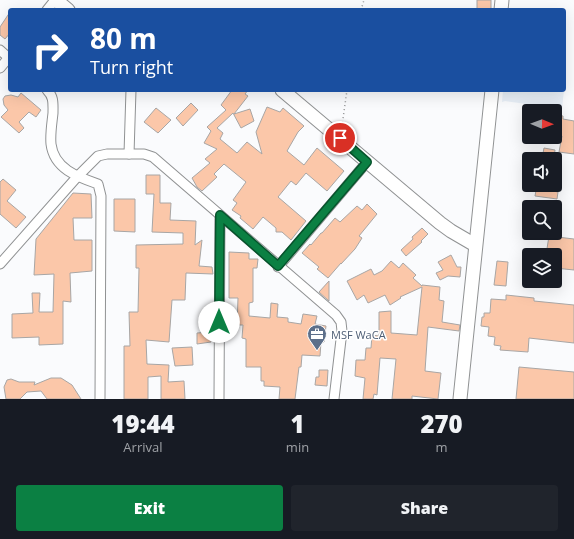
<!DOCTYPE html>
<style>
:root{--surface:#171b24;--page:#20242c;--text:#f1f3f6;--muted:#9ea1a6;--accent:#0b8043}
body{margin:0;font-family:"Open Sans",sans-serif;background:var(--page);color:var(--text);height:100vh;display:flex;flex-direction:column;font-size:15px;white-space:nowrap}
*{box-sizing:border-box;margin:0}
p{font-size:13px;color:var(--muted)}
.icon{flex:none;width:22px;height:22px;fill:none;stroke:currentColor;stroke-width:2;stroke-linecap:round;stroke-linejoin:round}
.map{position:relative;height:399px;overflow:hidden}
.panel{display:flex;flex-direction:column;background:var(--surface);flex:1}
.panel>*{flex:none}
.hud{position:absolute;left:8px;top:8px;width:558px;height:84px;border-radius:4px;box-shadow:0 4px 16px #0002;background:#1a4fa0;color:#fff;overflow:hidden}
.needle{width:26px;rotate:91deg}
.fabs{position:absolute;left:522px;top:104px;display:grid;gap:8px}
.fabs a{display:grid;place-items:center;width:40px;height:40px;border-radius:4px;background:var(--surface);box-shadow:0 4px 16px #0002;font-size:20px}
.pin{position:absolute;display:grid;place-items:center;width:34px;height:34px;color:#fff;margin:-17px;border:2px solid #fff;border-radius:50%;box-shadow:0 1px 4px #0007}
.me{position:absolute;width:44px;margin:-22px;rotate:0deg;stroke-linejoin:round;filter:drop-shadow(0 0 3px #0008)}
.turn{display:flex;align-items:center;gap:14px;height:84px;padding:0 16px;font-size:18px}
.turn .icon{width:52px;height:52px;stroke-width:2.5}
.turn b{display:block;font-size:28px;line-height:34px}
.eta{display:flex;justify-content:space-evenly;align-items:center;height:68px;text-align:center}
.eta b{font-size:24px;font-weight:800;line-height:28px}
.button{display:flex;gap:8px;margin-top:auto;padding:8px 16px}
.button a{flex:1;height:46px;border-radius:4px;background:var(--accent);color:#fff;font-size:16px;font-weight:800;line-height:46px;text-align:center}
.button a+a{background:var(--page);color:var(--text)}
.map>svg:first-child{display:block}
.built{fill:#e8eff7}
.building{fill:#fbc7a9;stroke:#a8a6a5}
.lines{fill:none;stroke-linecap:round;stroke-linejoin:round}
.street-casing{stroke:#909293;stroke-width:11}
.secondary-casing{stroke:#909293;stroke-width:15}
.path{stroke:#939495;stroke-width:1.5;stroke-dasharray:1 3;stroke-linecap:butt}
.street{stroke:#fff;stroke-width:9}
.secondary{stroke:#fff;stroke-width:13}
.route-casing{stroke:#07532c;stroke-width:10}
.route{stroke:#0b8043;stroke-width:7}
.labels{text-anchor:middle;dominant-baseline:central;stroke-width:3;stroke-linejoin:round;paint-order:stroke}
.service-label{font-size:11px;fill:#4e5e75;stroke:#fff;text-anchor:start}
</style>
<div class="map">
<svg width="574" height="399" viewBox="0 0 574 399">
<rect width="100%" height="100%" fill="#fafbfd"/>
<path class="built" d="M564,71h2l-4,38 -57,-8 -3,1 1,-12h61z"/>
<g class="building">
<rect x="477" y="0" width="14" height="10"/>
<path d="M10,12v21l-5,6 -5,-4v-8z"/>
<path d="M232,90h16l-3,4 3,2 -14,18 16,-5 4,12 -13,7 -8,-15 -16,15 6,5 -3,6 17,14 10,-11 15,12 -6,-22 11,-25 13,5 3,-4 21,18 -6,6 -11,19 17,14 13,-17 27,23 -17,20 -21,-18 -10,12 -5,-4 -13,16 28,24 -15,19 -9,-8h-6v-4l-13,-11 -10,12 -13,-11 1,-2 -9,-6 5,-7 -4,-3 13,-18 -22,-18 -10,10 3,3 -15,14 -5,-4 -5,-9 18,-15 -5,-4 12,-10 -13,-6 7,-12 -4,-4 19,-17 -5,-5z"/>
<path d="M21,93l20,17 -5,7 -7,-5 -10,10 5,6 -5,5 -18,-16 7,-7 -4,-5 -1,-6 2,-3 6,-1 7,2z"/>
<path d="M191,103l7,7 -15,16 -7,-8z"/>
<path d="M156,108l15,12 -13,13 -14,-11z"/>
<path d="M556,115l7,1v3l11,2v33l-15,-2 3,-16 -7,-1z"/>
<path d="M544,148l11,2 -1,9h-12z"/>
<path d="M146,175h14v28h11l-1,17 26,1 -1,24 7,-5 -3,26 13,1 1,7 -27,-1 -1,27h-13l-3,42 -23,-2 1,24 22,1 -1,17 16,-1 1,18h-24v-23l-13,1v22h-24v-53h6l-1,-34h9l1,-44h-3v-23l47,-1v-11l-31,-1 2,-38h-8z"/>
<path d="M3,179l13,11 -9,11 19,16 -10,11 -16,-14v-32z"/>
<path d="M537,185h12l-1,5 10,2 -1,7 -22,-3z"/>
<path d="M73,193l18,1 1,24h-19l1,22h18v31l-22,2 1,29 -8,-1v43l-24,1v-8l-27,1v-24l21,-1 -1,-20h8l-1,19h14l1,-38 -20,1 2,-36z"/>
<path d="M114,199h21v33l-21,-1z"/>
<path d="M367,204l10,10 -18,22 3,2 -7,11 -14,15v-1l-13,15 -11,-9 2,-2 -17,-14 8,-9 1,1 10,-12h1l13,-15 5,4 17,-16 5,4z"/>
<path d="M422,228l6,6 -7,7 1,1 -16,14 -5,-6 12,-11 -1,-2z"/>
<path d="M549,236l25,3v31l-19,-2v-13h-9z"/>
<path d="M229,252l20,1v6h9l-1,9h-4v34l-4,1v13l21,2 1,-15 7,1 -1,13 11,1v4l13,2 2,-10 14,2 -2,8 11,2 -2,16h-3l-1,14 -18,-1 -1,12h-2l-4,32h-16l1,-12 -16,-1v-5h-3v-14h-15v-28l-4,-1 1,-13h-6l1,-27h-9z"/>
<path d="M451,255l6,12h4l-1,10 -12,-1 -8,4 -4,-7 7,-3 -5,-8z"/>
<path d="M391,261l8,7 4,-5 13,12 -3,3 9,8v-1l18,2 -1,13 5,1 -2,21 18,3 -1,6 -31,-4 -3,44 16,2 -3,26 -26,-3v3h-20l4,-40 -16,-1 -3,37 -3,-1 -1,5h-10l2,-21 -10,-2 1,-16h9l1,-12h5l1,-13 7,1v-24l12,-1v22l26,2 5,-48 -22,10 1,1 -11,7 -5,-10 -17,8 -4,-8 -7,5 -10,-19 24,-12 3,6 8,-4z"/>
<path d="M497,261l11,1 -2,24 -12,-1z"/>
<path d="M329,281v20l-10,-9z"/>
<path d="M506,295l28,3v3l40,4v38l-45,-5 -1,14 -28,-2 1,-4 -7,-1 1,-8 -7,-1 1,-9 -8,-1 1,-9h2v-4h6l1,-14 15,1z"/>
<path d="M211,332v10l-14,2v-11z"/>
<path d="M192,347l1,18 -18,1 -3,-18z"/>
<path d="M519,367l55,5v27h-58z"/>
<path d="M319,370h9l-1,16 -12,-1 1,-8h3z"/>
<path d="M51,378h10l11,7 9,14h-34l-6,-8 -14,1 -7,7h-14l-2,-12 3,-7 4,-1 8,3h16l-1,3z"/>
</g>
<g class="lines">
<defs>
<g id="street">
<path d="M47,10l8,-10"/>
<path d="M0,50l10,9"/>
<path d="M0,68l10,-12"/>
<path d="M47,90c7,7 6,13 6,23 -1,10 -3,21 -2,31 3,25 27,33 47,40l3,12 -1,203"/>
<path d="M129,154l2,-64"/>
<path d="M0,264l77,-87 21,-21 9,-2h37l9,3 183,158 5,7 1,9 -8,68"/>
<path d="M278,267l89,-105"/>
<path d="M219,399l1,-184"/>
</g>
<g id="secondary">
<path d="M56,0l12,10"/>
<path d="M501,10l1,-10"/>
<path d="M282,90l158,133 11,8 24,14"/>
<path d="M460,399l32,-309"/>
</g>
</defs>
<use href="#street" class="street-casing"/>
<use href="#secondary" class="secondary-casing"/>
<g class="path">
<path d="M361,10l3,-10"/>
<path d="M342,126l5,-36"/>
</g>
<use href="#street" class="street"/>
<use href="#secondary" class="secondary"/>
</g>
<g class="lines">
<defs>
<path id="route" d="M219,322l1,-107 58,51 89,-104 -27,-24"/>
</defs>
<use href="#route" class="route-casing"/>
<use href="#route" class="route"/>
</g>
<defs>
<symbol id="office-pin" viewBox="-11 -11 22 30"><path d="M0 17L-7.5 6A9.5 9.5 0 1 1 7.5 6Z" fill="#5c6f8a" stroke="#fff"/><path d="M-6-3h4V-5.5h4V-3h4V5H-6ZM-1-4.5V-3h2v-1.5ZM-6 0V1H6V0Z" fill="#fff"/></symbol>
</defs>
<g fill-rule="evenodd">
<use href="#office-pin" x="306" y="323" width="22" height="30"/>
</g>
<g class="labels">
<g class="service-label">
<text x="331" y="334">MSF WaCA</text>
</g>
</g>
</svg>
<div class="fabs">
<a><svg class="needle" viewBox="-14 -14 28 28"><path d="M0-13l5 13h-10z" fill="#e53935"/><path d="M0 13l5-13h-10z" fill="#9ea1a6"/></svg></a>
<a><svg class="icon" aria-label="sound" viewBox="0 0 24 24"><path d="M4 9h4l5-4v14l-5-4H4zM17 9q2 3 0 6"/></svg></a>
<a><svg class="icon" aria-label="search" viewBox="0 0 24 24"><circle cx="10" cy="10" r="6"/><path d="M15 15l6 6"/></svg></a>
<a><svg class="icon" aria-label="layers" viewBox="0 0 24 24"><path d="M12 4l9 5-9 5-9-5zM3 14l9 5 9-5"/></svg></a>
</div>
<div class="pin" style="left:340px;top:138px;background:#d93025"><svg class="icon" aria-label="arrive" viewBox="0 0 24 24"><path d="M6 21V4h12l-3 4 3 4H6"/></svg></div>
<svg class="me" style="left:219px;top:322px" viewBox="-20 -20 40 40"><circle r="19" fill="#fff"/><path d="M0-13L10 11 0 6-10 11z" fill="#0b8043"/></svg>
<div class="hud">
<div class="turn"><svg class="icon" aria-label="right" viewBox="0 0 24 24"><path d="M7 20v-9h11M14 6l5 5-5 5"/></svg><div><b>80 m</b>Turn right</div></div>
</div>
</div>
<section class="panel">
<div class="eta">
<div><b>19:44</b><p>Arrival</p></div>
<div><b>1</b><p>min</p></div>
<div><b>270</b><p>m</p></div>
</div>
<div class="button"><a>Exit</a><a>Share</a></div>
</section>
